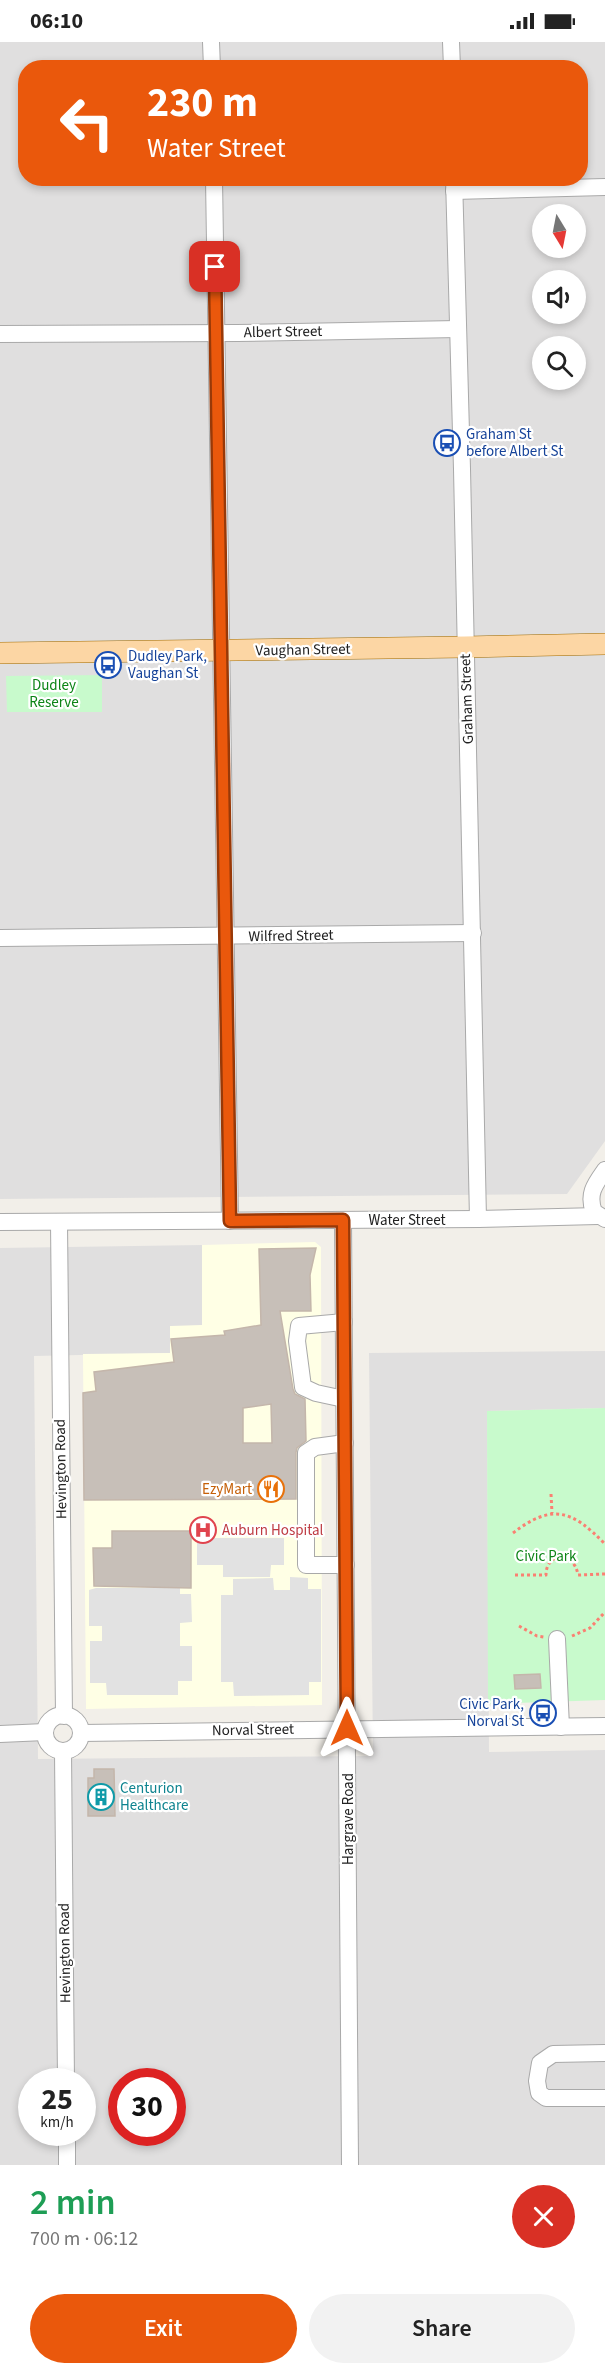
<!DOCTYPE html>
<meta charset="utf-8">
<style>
:root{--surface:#fff;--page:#f2f2f2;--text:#222;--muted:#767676;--accent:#ea580c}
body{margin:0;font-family:"Source Sans 3",sans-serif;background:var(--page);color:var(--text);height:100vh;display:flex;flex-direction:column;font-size:22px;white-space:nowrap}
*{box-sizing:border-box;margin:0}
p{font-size:20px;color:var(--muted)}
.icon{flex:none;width:33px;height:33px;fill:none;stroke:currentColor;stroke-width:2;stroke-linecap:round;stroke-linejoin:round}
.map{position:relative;height:2123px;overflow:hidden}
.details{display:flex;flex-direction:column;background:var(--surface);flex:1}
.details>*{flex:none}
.banner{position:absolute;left:18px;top:18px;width:570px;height:126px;border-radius:24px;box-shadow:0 3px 9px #0003;background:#ea580c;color:#fff;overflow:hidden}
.needle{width:39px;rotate:170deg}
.controls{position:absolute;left:532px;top:162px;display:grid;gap:12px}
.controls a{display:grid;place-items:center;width:54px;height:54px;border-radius:50%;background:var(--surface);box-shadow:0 3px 9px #0003;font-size:30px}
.speed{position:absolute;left:18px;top:2026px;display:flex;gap:12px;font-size:30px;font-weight:700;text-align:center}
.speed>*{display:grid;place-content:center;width:78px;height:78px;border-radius:50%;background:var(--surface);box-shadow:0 3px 9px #0003;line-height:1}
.speed small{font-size:15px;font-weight:400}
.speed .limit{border:9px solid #d22;background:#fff;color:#111}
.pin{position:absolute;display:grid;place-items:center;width:51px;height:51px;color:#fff;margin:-26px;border-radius:12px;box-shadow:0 3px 9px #0006}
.me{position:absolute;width:66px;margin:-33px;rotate:0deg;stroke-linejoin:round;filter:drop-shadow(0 0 4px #0008)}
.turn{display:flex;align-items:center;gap:21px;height:126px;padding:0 30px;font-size:27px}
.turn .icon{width:78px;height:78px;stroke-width:2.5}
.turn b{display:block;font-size:42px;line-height:51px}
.round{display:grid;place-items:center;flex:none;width:63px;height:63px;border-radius:32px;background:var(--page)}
.headline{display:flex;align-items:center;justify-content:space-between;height:102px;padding:0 30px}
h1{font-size:36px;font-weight:600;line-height:45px;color:#1e9e55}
.cta{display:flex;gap:12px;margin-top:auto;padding:12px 30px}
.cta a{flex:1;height:69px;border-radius:36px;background:var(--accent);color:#fff;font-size:24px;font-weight:600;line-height:69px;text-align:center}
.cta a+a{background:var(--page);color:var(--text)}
.status{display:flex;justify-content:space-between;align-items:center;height:42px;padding:0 30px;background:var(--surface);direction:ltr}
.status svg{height:16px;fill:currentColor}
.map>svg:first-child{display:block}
.residential{fill:#e0dfdf;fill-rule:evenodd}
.education{fill:#ffffe5}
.park{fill:#c8facc}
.parking{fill:#e2e2e2}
.building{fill:#c7bfb8;stroke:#c4b6ab;stroke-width:1.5;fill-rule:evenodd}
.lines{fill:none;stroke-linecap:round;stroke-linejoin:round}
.minor-casing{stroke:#a9a9a9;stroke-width:18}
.major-casing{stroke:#a06b00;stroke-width:22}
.path{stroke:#fa8072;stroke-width:3;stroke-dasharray:3 3;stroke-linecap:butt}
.minor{stroke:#fff;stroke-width:16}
.major{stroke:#fcd6a4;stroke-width:21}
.route-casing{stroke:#983908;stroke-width:15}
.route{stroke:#ea580c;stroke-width:10}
.labels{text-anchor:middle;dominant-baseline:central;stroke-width:4.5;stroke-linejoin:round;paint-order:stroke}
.street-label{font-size:15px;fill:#222;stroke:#fff}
.transit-label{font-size:15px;fill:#164399;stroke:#fff;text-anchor:start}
.park-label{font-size:15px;fill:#0c8416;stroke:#fff}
.food-label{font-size:15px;fill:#c56008;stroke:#fff;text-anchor:end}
.health-label{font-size:15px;fill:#be3a42;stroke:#fff;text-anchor:start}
.culture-label{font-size:15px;fill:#0d838f;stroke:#fff;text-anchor:start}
</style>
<div class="status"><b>06:10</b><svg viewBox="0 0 49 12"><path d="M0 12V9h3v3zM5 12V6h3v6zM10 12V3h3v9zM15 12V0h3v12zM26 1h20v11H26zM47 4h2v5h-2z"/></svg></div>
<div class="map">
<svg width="605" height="2123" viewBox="0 0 605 2123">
<rect width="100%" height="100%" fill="#f2efe9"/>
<g class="residential">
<path d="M0,0h605v1099l-38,53 -567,5zM26,26h554v110h-554zM543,172h33v34h-33zM543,238h33v34h-33zM543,304h33v34h-33z"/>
<path d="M202,1203v81l-32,27 -136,3 4,403 335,-3 -4,-403 236,-2v57l-118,3 2,341 116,-2v415h-605v-917zM32,2040h50v51h-50zM122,2040h50v51h-50z"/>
</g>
<path class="education" d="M315,1200l6,5 1,458 -236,4 -3,-355 87,-1v-27l32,-1v-80z"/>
<g class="park">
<path d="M102,633v37h-95l-1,-36z"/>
<path d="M605,1366v292l-117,4 -1,-293z"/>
</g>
<g class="parking">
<path d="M197,1496h87v27h-13l-1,12h-47v-12h-26z"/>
<path d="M290,1535l18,1v11h13v93h-12v13l-75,1 -1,-14h-12v-87h12v-16l40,-1 1,12h16z"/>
<path d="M96,1546h84v6h11l1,28 -12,1v23h12v35h-14v14h-71l-1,-12h-16v-42h12v-15h-13v-36z"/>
</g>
<g class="building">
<path d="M316,1206l-6,27 1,36h-31l13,78 2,5 10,5 1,42 -9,7 -1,4v47l-212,1 -1,-107 13,-2 -2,-19 80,-10 -3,-23 54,-4 -1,-4 37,-6 -2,-76zM271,1362l1,39h-29v-35z"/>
<path d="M112,1489h79v57l-97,-2 -1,-38h19z"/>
<path d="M540,1632l1,14 -26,1 -1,-14z"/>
<path d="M94,1727h20l1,47h-27v-38h6z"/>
</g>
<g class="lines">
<defs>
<g id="minor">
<path d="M211,0l1,26"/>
<path d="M451,0l1,26"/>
<path d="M214,136l16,1043"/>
<path d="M454,136l8,291 16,750"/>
<path d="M454,149l151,-4"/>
<path d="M0,292l237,-1 221,-4"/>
<path d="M0,896l473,-5"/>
<path d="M605,1177l-11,-7c-7,-18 1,-28 11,-42"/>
<path d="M343,1178l7,945"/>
<path d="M0,1180l478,-3 120,-3"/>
<path d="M59,1180l5,494"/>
<path d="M344,1280l-45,4 -2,15 6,46 13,6 28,6"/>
<path d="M345,1401l-30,4 -9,6v112h40"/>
<path d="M557,1597l4,88"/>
<circle cx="63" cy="1691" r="18"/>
<path d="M81,1691l524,-7"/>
<path d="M0,1692l45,-2"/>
<path d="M63,1709l3,331"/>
<path d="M605,2011l-52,1 -13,9 -3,18 2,12 7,5h59"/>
<path d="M67,2091v32"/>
</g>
<path id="major" d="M0,611l465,-6 140,-3"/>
</defs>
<use href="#minor" class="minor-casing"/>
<use href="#major" class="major-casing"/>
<g class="path">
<path d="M551,1452l1,19"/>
<path d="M513,1491c39,-30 59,-23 92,11"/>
<path d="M515,1533h31c0,-23 28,-25 32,0l27,-1"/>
<path d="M519,1584l18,10 7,1"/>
<path d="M572,1594l18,-8 15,-16"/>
</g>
<use href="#minor" class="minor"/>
<use href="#major" class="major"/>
</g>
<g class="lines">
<defs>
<path id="route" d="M215,225l15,954 113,-1 4,508"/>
</defs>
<use href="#route" class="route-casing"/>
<use href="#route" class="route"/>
</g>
<defs>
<symbol id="bus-ring" viewBox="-11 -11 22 22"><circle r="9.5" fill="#fff" stroke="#1a4fb4" stroke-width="1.5"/><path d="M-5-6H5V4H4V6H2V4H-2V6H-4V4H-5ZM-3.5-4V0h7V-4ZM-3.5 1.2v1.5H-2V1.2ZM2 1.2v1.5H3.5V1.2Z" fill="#1a4fb4"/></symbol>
<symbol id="restaurant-ring" viewBox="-11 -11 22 22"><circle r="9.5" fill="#fff" stroke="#e8710a" stroke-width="1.5"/><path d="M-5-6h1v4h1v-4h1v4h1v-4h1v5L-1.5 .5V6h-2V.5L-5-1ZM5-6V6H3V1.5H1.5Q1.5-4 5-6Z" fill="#e8710a"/></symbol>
<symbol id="hospital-ring" viewBox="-11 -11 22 22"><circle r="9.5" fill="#fff" stroke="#e0444e" stroke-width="1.5"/><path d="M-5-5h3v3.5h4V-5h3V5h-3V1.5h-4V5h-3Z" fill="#e0444e"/></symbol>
<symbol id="building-ring" viewBox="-11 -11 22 22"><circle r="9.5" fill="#fff" stroke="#0f9aa8" stroke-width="1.5"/><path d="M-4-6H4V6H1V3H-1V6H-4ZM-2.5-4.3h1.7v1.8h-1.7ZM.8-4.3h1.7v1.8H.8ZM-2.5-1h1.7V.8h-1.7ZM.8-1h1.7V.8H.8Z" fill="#0f9aa8"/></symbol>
</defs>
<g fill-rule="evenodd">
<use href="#bus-ring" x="432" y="386" width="30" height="30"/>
<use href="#bus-ring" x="93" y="608" width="30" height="30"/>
<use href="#restaurant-ring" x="256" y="1432" width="30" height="30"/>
<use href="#hospital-ring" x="188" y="1473" width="30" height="30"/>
<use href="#bus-ring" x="528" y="1656" width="30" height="30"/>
<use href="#building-ring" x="86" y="1740" width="30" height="30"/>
</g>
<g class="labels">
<g class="street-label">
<text transform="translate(283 290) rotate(-1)">Albert Street</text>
<text transform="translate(303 608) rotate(-1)">Vaughan Street</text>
<text transform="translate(467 657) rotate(-92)">Graham Street</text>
<text transform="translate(291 894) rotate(-1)">Wilfred Street</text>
<text x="407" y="1178">Water Street</text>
<text transform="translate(61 1427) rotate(-91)">Hevington Road</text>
<text transform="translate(253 1688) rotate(-1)">Norval Street</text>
<text transform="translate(348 1777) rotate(-90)">Hargrave Road</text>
<text transform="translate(65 1911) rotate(-91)">Hevington Road</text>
</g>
<g class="transit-label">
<text x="466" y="392">Graham St<tspan x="466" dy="17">before Albert St</tspan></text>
<text x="128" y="614">Dudley Park,<tspan x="128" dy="17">Vaughan St</tspan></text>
<text x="524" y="1662" text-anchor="end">Civic Park,<tspan x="524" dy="17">Norval St</tspan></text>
</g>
<g class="park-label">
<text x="54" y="643">Dudley<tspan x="54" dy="17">Reserve</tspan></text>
<text x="546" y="1514">Civic Park</text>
</g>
<g class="food-label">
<text x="252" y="1447">EzyMart</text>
</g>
<g class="health-label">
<text x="222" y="1488">Auburn Hospital</text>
</g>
<g class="culture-label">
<text x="120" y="1746">Centurion<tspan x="120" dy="17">Healthcare</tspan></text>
</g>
</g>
</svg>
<div class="controls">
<a><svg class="needle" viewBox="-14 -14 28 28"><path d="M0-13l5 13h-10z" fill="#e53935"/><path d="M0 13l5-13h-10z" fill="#767676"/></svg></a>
<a><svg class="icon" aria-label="sound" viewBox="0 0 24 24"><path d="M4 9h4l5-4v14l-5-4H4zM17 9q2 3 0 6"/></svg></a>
<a><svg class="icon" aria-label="search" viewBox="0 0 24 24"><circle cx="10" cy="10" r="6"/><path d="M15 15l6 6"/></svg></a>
</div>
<div class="speed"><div>25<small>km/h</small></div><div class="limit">30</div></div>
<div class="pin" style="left:215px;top:225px;background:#d93025"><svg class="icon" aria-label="arrive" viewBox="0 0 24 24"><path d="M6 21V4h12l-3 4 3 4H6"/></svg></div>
<svg class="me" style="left:347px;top:1686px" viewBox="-20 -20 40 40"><path d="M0-17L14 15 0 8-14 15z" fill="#ea580c" stroke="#fff" stroke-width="4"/></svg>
<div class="banner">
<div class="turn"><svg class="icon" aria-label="left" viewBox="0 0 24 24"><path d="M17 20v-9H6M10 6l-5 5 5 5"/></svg><div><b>230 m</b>Water Street</div></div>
</div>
</div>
<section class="details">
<div class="headline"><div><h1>2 min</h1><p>700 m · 06:12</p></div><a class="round" style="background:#d93025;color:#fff"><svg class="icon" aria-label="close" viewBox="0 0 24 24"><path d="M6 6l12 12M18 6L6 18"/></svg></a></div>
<div class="cta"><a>Exit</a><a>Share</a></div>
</section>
